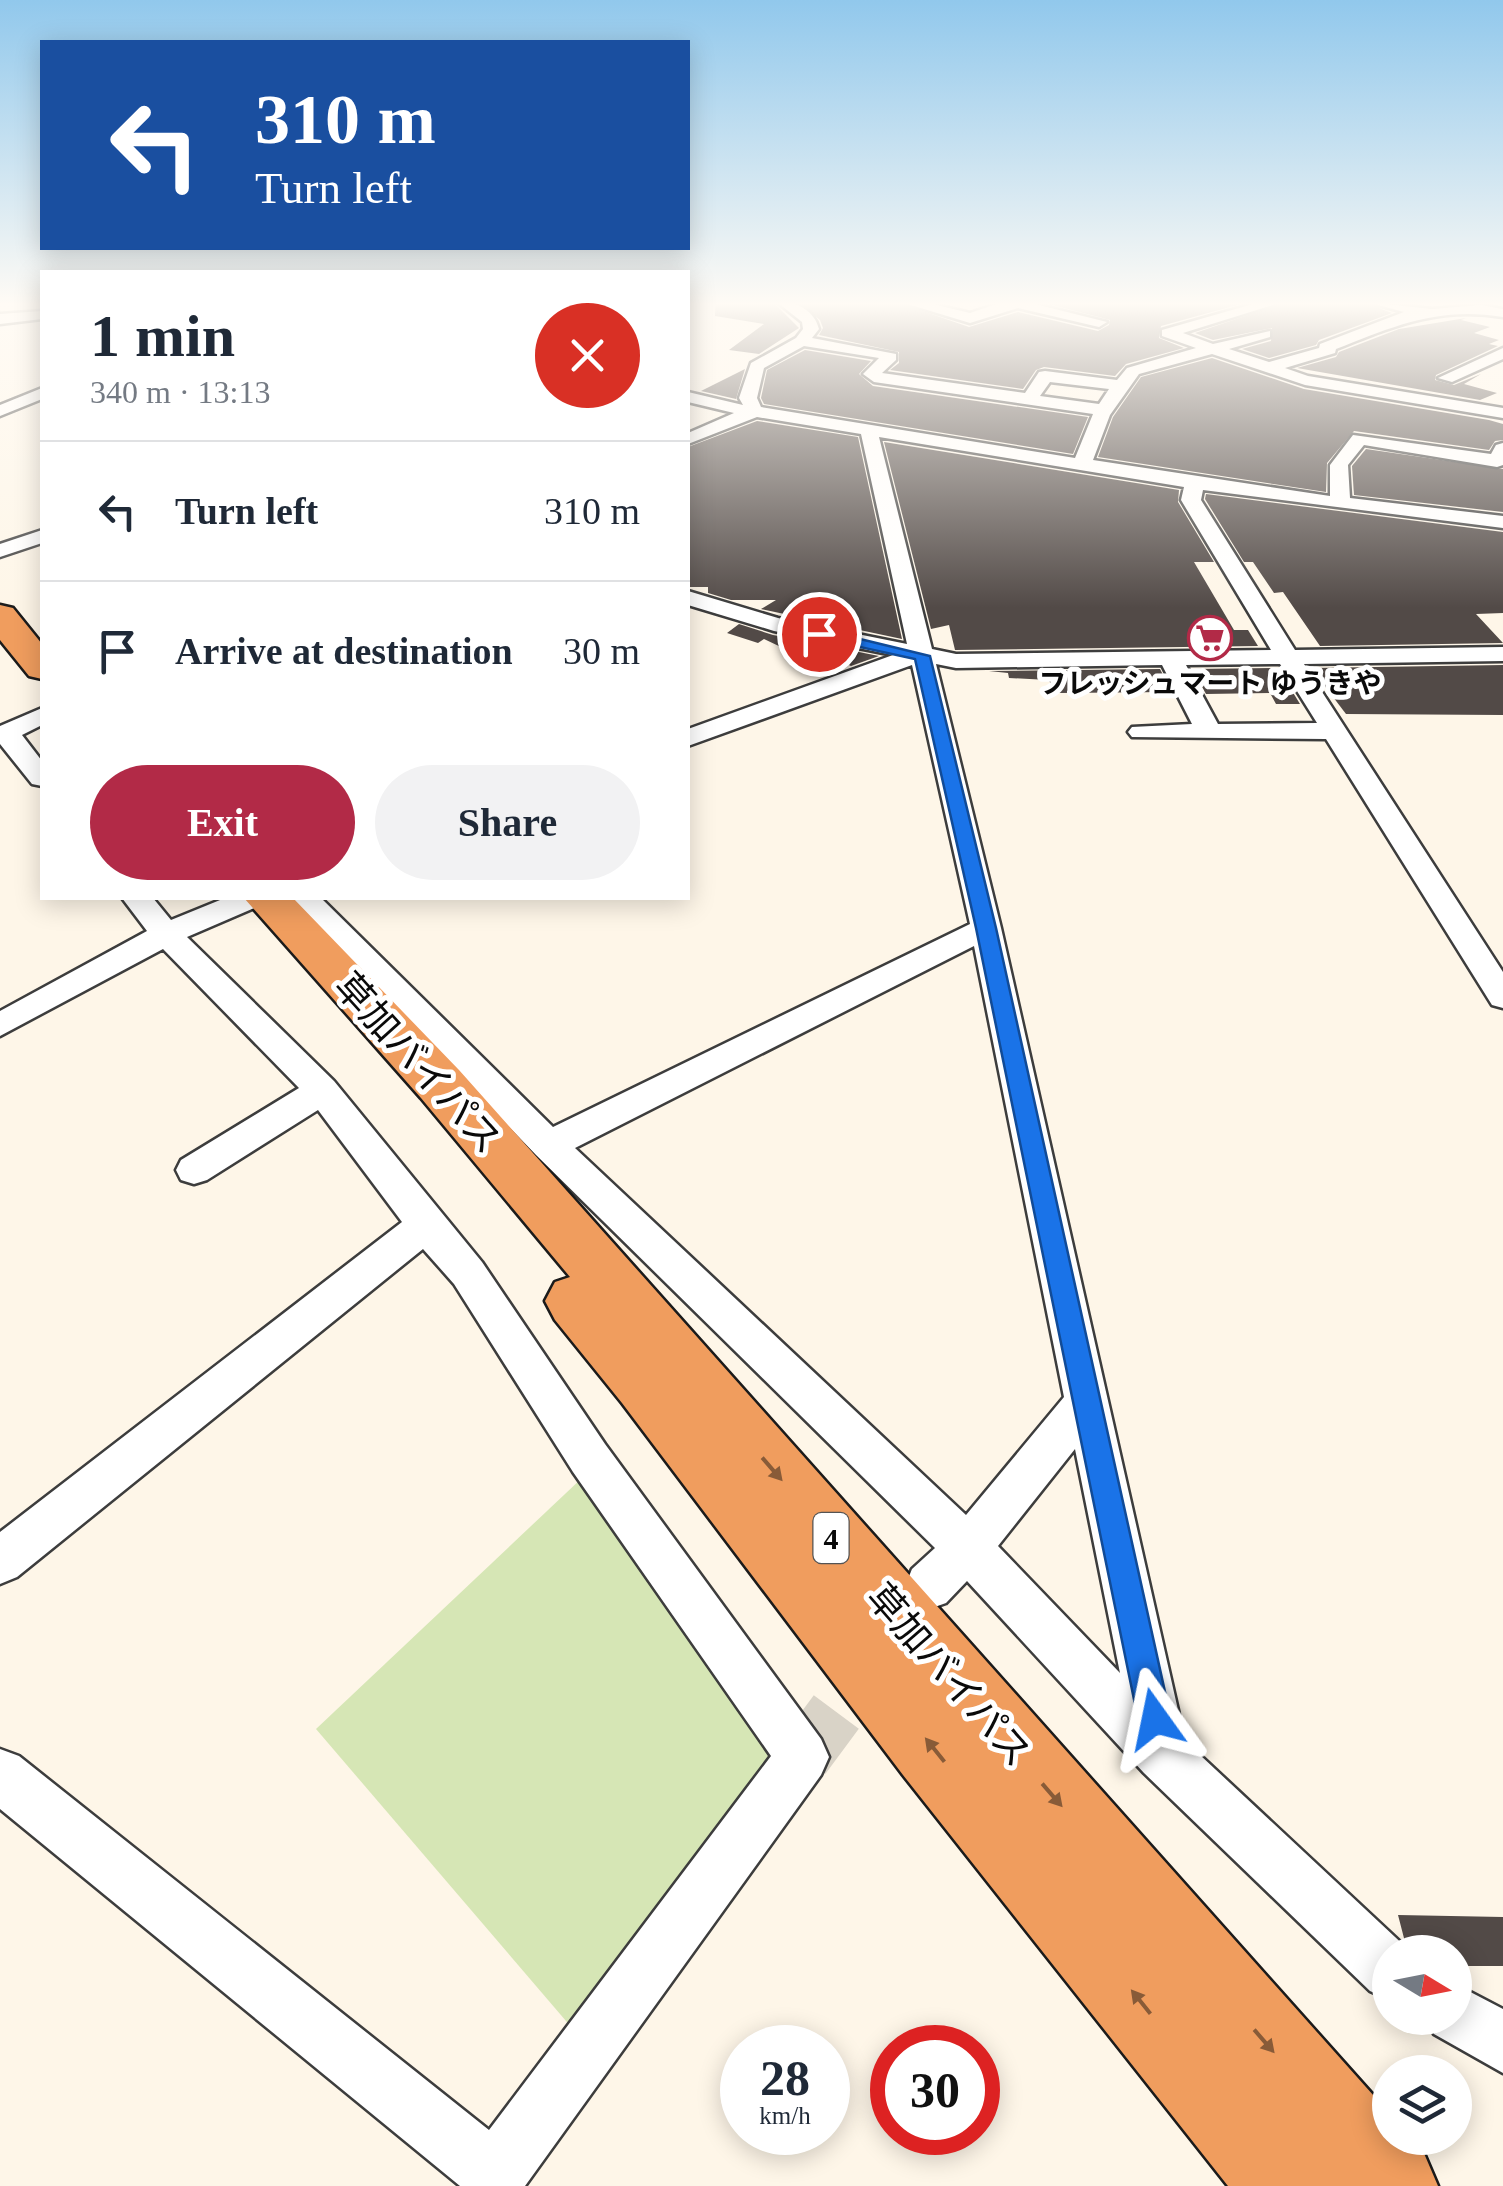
<!DOCTYPE html>
<meta charset="utf-8">
<style>
:root{--surface:#fff;--page:#f2f2f3;--text:#1f2937;--muted:#747a83;--line:#e0e1e3;--accent:#b22a47}
body{margin:0;font-family:"Times New Roman","Noto Sans JP",serif;background:var(--page);color:var(--text);height:100vh;display:flex;flex-direction:column;font-size:38px;white-space:nowrap}
*{box-sizing:border-box;margin:0}
p{font-size:32px;color:var(--muted)}
.icon{flex:none;width:55px;height:55px;fill:none;stroke:currentColor;stroke-width:2;stroke-linecap:round;stroke-linejoin:round}
.map{position:relative;flex:1;overflow:hidden}
.sheet{position:absolute;left:40px;top:270px;width:650px;height:630px;display:flex;flex-direction:column;background:var(--surface);border-radius:0px;box-shadow:0 5px 25px #0003}
.sheet>*{flex:none}
.guide{position:absolute;left:40px;top:40px;width:650px;height:210px;border-radius:0px;box-shadow:0 5px 25px #0003;background:#1a4fa0;color:#fff;overflow:hidden}
.needle{width:65px;rotate:100deg}
.controls{position:absolute;left:1372px;top:1935px;display:grid;gap:20px}
.controls a{display:grid;place-items:center;width:100px;height:100px;border-radius:50%;background:var(--surface);box-shadow:0 5px 25px #0003;font-size:50px}
.speed{position:absolute;left:720px;top:2025px;display:flex;gap:20px;font-size:50px;font-weight:700;text-align:center}
.speed>*{display:grid;place-content:center;width:130px;height:130px;border-radius:50%;background:var(--surface);box-shadow:0 5px 25px #0003;line-height:1}
.speed small{font-size:25px;font-weight:400}
.speed .limit{border:15px solid #d22;background:#fff;color:#111}
.pin{position:absolute;display:grid;place-items:center;width:85px;height:85px;color:#fff;margin:-42px;border:5px solid #fff;border-radius:50%;box-shadow:0 2px 10px #0007}
.me{position:absolute;width:110px;margin:-55px;rotate:348deg;stroke-linejoin:round;filter:drop-shadow(0 0 8px #0008)}
.turn{display:flex;align-items:center;gap:35px;height:210px;padding:0 50px;font-size:45px}
.turn .icon{width:130px;height:130px;stroke-width:2.5}
.turn b{display:block;font-size:70px;line-height:85px}
.round{display:grid;place-items:center;flex:none;width:105px;height:105px;border-radius:52px;background:var(--page)}
.headline{display:flex;align-items:center;justify-content:space-between;height:170px;padding:0 50px}
h1{font-size:60px;font-weight:800;line-height:75px}
.cta{display:flex;gap:20px;margin-top:auto;padding:20px 50px}
.cta a{flex:1;height:115px;border-radius:60px;background:var(--accent);color:#fff;font-size:40px;font-weight:800;line-height:115px;text-align:center}
.cta a+a{background:var(--page);color:var(--text)}
ul{padding:0;list-style:none}
li{display:flex;align-items:center;gap:30px;height:140px;padding:0 50px;border-top:2px solid var(--line)}
li div{flex:1}
li b{display:block;font-size:38px}
li em{font-style:normal}
.map>svg:first-child{display:block}
.green{fill:#d6e6b5}
.building{fill:#524a47}
.lines{fill:none;stroke-linecap:round;stroke-linejoin:round}
.minor-tunnel{stroke:#d9d3c7;stroke-width:56;stroke-dasharray:56 28;stroke-linecap:butt}
.minor-casing{stroke:#3d3d3d;stroke-width:5}
.trunk-casing{stroke:#1b1b1b;stroke-width:5}
.minor{fill:#fff;fill-rule:evenodd}
.trunk{fill:#f09d5e;fill-rule:evenodd}
.oneway{fill:#885b38}
.route{fill:#1a73e8;stroke:#114b97;stroke-width:2.5}
.labels{text-anchor:middle;dominant-baseline:central;stroke-width:10;stroke-linejoin:round;paint-order:stroke}
.far-poi-label{font-size:28px;font-weight:bold;fill:#0a0a0a;stroke:#fff}
.shield{fill:#fff;stroke:#545454;stroke-width:2.5}
.shield-label{font-size:30px;font-weight:bold;fill:#0a0a0a}
.near-street-label{font-size:38px;fill:#0a0a0a;stroke:#fff}
</style>
<div class="map">
<svg width="1503" height="2186" viewBox="0 0 1503 2186">
<rect width="100%" height="100%" fill="#fef6e8"/>
<path class="green" d="M583,1477l193,278 -204,273 -256,-299z"/>
<g class="building">
<path d="M716,302h57l26,26 -40,26 -30,-4 35,-26 -49,-8z"/>
<path d="M799,302h98l72,25 49,-15 80,19 11,-6 1,-5 -69,-18h207l-87,24 -2,12 25,10 -58,16 -11,12 -71,-9 -8,3 -13,19 -133,-19 9,-7v-11l-80,-17 4,-7 -3,-8z"/>
<path d="M1286,302h77l29,11 -73,27 -3,5 -47,13 -27,-9 29,-8 1,-13 -59,12 -18,-7z"/>
<path d="M1466,318l-5,2 29,7 -16,6 25,7 -10,4 9,2 -62,29 -1,5 19,5 27,-11 -17,10 33,9 -17,7 -183,-32 39,-11 3,-5 60,-23z"/>
<path d="M805,350l66,11 -12,13 14,12 215,31 -15,37 -309,-50 -3,-6 6,-28z"/>
<path d="M1212,358l92,31 185,31 14,4v16l-8,1 -6,9 -135,-19 -27,32 -1,29 -228,-35 15,-40 28,-40z"/>
<path d="M745,369l-9,30 -35,-8z"/>
<path d="M757,421l101,16 44,202 -141,-30 15,-9h-45l-23,-7v-6h-20v-140z"/>
<path d="M884,442l295,48 -1,12 36,60h-20l40,68h14l10,16 -303,4 -6,-25 -18,4z"/>
<path d="M1366,449l137,20v43l-149,-17 -2,-29z"/>
<path d="M1206,494l297,38v81l-27,1 27,29 -183,3 -37,-54 -9,1 -21,-31h-9l-39,-63z"/>
<path d="M739,624l34,11 106,21 -28,10 -11,-5 -7,3 -22,-11 -9,4 -38,-18 -6,4 -31,-10z"/>
<path d="M1503,665v50l-157,-1 -35,-46z"/>
<path d="M1278,668l22,36h-24l-6,-11 -64,1 -14,-25z"/>
<path d="M1160,669l12,23 -113,1 -11,-13 -39,-2 -1,-5 -19,-2z"/>
<path d="M1398,1915l105,2v49h-48v-14h-42l-8,-10z"/>
</g>
<g class="lines">
<path class="minor-tunnel" d="M803,1757l71,-96"/>
<defs>
<g id="minor">
<path d="M777,302c18,-1 37,7 42,27l-7,9 84,16v6l-14,13 143,20 14,-21 6,-1 72,9 10,-12 69,-20 -34,-12v-6l98,-28h22l-99,31 30,11 57,-13v6l-41,12 40,13 50,-14 1,-4 84,-32 -37,-10 65,7 49,-4 22,4v8c-64,-11 -109,9 -167,32l-1,4 -50,15 23,8 195,32v10l-198,-33 -93,-31 -73,20 -29,41 -17,45 237,36v-31l23,-30 138,19 5,-9 7,-2v22l-6,2 -133,-22 -16,20 2,33 153,18v12l-300,-38 -2,10 94,150 208,-3v14l-199,3 199,308v36l-11,-3 -166,-266 -194,-2 -4,-5 4,-5 60,-3 -30,-59 -206,3 -20,-4 65,264 184,813 225,210 -20,1v48l-20,-9 -226,-218 -177,-192 -21,22 -17,6 -17,-6 -7,-17 7,-17 23,-21 -399,-393 -247,-257h32l232,229 417,-203 -58,-259 -224,81v-17l205,-74 -119,-24 -86,-26v-14l90,27 129,26 -46,-210 -104,-17 -69,27v-11l46,-20 -46,-11v-10l55,13 -4,-7 12,-35 45,-25 7,-9 -1,-7zM804,346l75,12 -16,16 11,8 219,32 -18,44 -314,-51 -4,-9 7,-30zM1050,382l59,7 -10,15 -59,-8zM879,437l305,50 -3,13 90,150 -315,4 -24,-5zM1280,664l37,59 -99,1 -32,-59zM974,946l90,451 -98,118 -391,-367zM1075,1449l45,224 -122,-127z"/>
<path d="M901,302h23l46,11 32,-11h25l80,20 -8,5 -81,-19 -48,15z"/>
<path d="M42,311v8l-42,5v-10z"/>
<path d="M1503,348v11l-51,23 -14,-4z"/>
<path d="M42,388v11l-42,17v-11z"/>
<path d="M42,530v13l-42,14v-13z"/>
<path d="M42,708v17l-20,10 20,26v25l-10,-2 -32,-40v-18z"/>
<path d="M122,898h31l18,22 54,-22h40l-4,7 -74,32 147,144 148,181 123,182 216,295 8,18 -8,18 -296,411h-65l-460,-377v-60l19,7 470,374 282,-374 -198,-284 -119,-188 -31,-35 -406,328 -17,7v-52l402,-310 -84,-112 -111,70 -13,4 -13,-4 -5,-10 5,-10 118,-72 -136,-139 -163,87v-25l147,-80z"/>
<path d="M1455,1984l48,25v64l-69,-39 -6,-16h27z"/>
</g>
<g id="trunk">
<path d="M0,605l13,3 29,36v35l-13,-3 -29,-36z"/>
<path d="M244,898h49l166,172 931,1044v24h21l12,13 15,35h-210l-325,-411 -281,-372 -67,-83 -10,-19 10,-19 15,-5 -149,-179z"/>
</g>
</defs>
<use href="#minor" class="minor-casing"/>
<use href="#trunk" class="trunk-casing"/>
<use href="#minor" class="minor"/>
<use href="#trunk" class="trunk"/>
</g>
<defs><path id="oneway-solid" d="M-6-.8H1V-3.2L6.5 0L1 3.2V.8H-6Z" transform="scale(2.5)"/></defs>
<g class="oneway">
<use href="#oneway-solid" transform="translate(772 1469) rotate(49)"/>
<use href="#oneway-solid" transform="translate(935 1750) rotate(-129)"/>
<use href="#oneway-solid" transform="translate(1052 1795) rotate(49)"/>
<use href="#oneway-solid" transform="translate(1141 2002) rotate(-129)"/>
<use href="#oneway-solid" transform="translate(1264 2041) rotate(49)"/>
</g>
<linearGradient id="sky" x2="0" y2="1"><stop stop-color="#91c8ec"/><stop offset="0.5" stop-color="#fffbf5"/><stop offset="1" stop-color="#fffbf5" stop-opacity="0"/></linearGradient>
<rect width="1503" height="608" fill="url(#sky)"/>
<path class="route" d="M819,629l111,27 66,272 175,791 -4,12 -12,5 -12,-5 -5,-12 -162,-791 -61,-269 -101,-22 -2,-3z"/>
<defs>
<symbol id="supermarket-ring" viewBox="-11 -11 22 22"><circle r="9.5" fill="#fff" stroke="#b22a47" stroke-width="1.5"/><path d="M-6-5.5h2.5l.6 2H6L4.5 2H-2.5L-4.4-4H-6ZM-1.5 3.2a1.3 1.3 0 1 0 .1 0ZM3 3.2a1.3 1.3 0 1 0 .1 0Z" fill="#b22a47"/></symbol>
</defs>
<g fill-rule="evenodd">
<use href="#supermarket-ring" x="1185" y="613" width="50" height="50"/>
</g>
<g class="labels">
<g class="far-poi-label">
<text x="1210" y="683">フレッシュマート ゆうきや</text>
</g>
<rect class="shield" x="813.5" y="1513" width="35" height="50" rx="8"/>
<g class="shield-label">
<text x="831" y="1538">4</text>
</g>
<g class="near-street-label">
<text transform="translate(418 1063) rotate(48)">草加バイパス</text>
<text transform="translate(949 1675) rotate(49)">草加バイパス</text>
</g>
</g>
</svg>
<div class="controls">
<a><svg class="needle" viewBox="-14 -14 28 28"><path d="M0-13l5 13h-10z" fill="#e53935"/><path d="M0 13l5-13h-10z" fill="#747a83"/></svg></a>
<a><svg class="icon" aria-label="layers" viewBox="0 0 24 24"><path d="M12 4l9 5-9 5-9-5zM3 14l9 5 9-5"/></svg></a>
</div>
<div class="speed"><div>28<small>km/h</small></div><div class="limit">30</div></div>
<div class="pin" style="left:819px;top:634px;background:#d93025"><svg class="icon" aria-label="arrive" viewBox="0 0 24 24"><path d="M6 21V4h12l-3 4 3 4H6"/></svg></div>
<svg class="me" style="left:1155px;top:1719px" viewBox="-20 -20 40 40"><path d="M0-17L14 15 0 8-14 15z" fill="#1a73e8" stroke="#fff" stroke-width="4"/></svg>
<div class="guide">
<div class="turn"><svg class="icon" aria-label="left" viewBox="0 0 24 24"><path d="M17 20v-9H6M10 6l-5 5 5 5"/></svg><div><b>310 m</b>Turn left</div></div>
</div>
<section class="sheet">
<div class="headline"><div><h1>1 min</h1><p>340 m · 13:13</p></div><a class="round" style="background:#d93025;color:#fff"><svg class="icon" aria-label="close" viewBox="0 0 24 24"><path d="M6 6l12 12M18 6L6 18"/></svg></a></div>
<ul>
<li><svg class="icon" aria-label="left" viewBox="0 0 24 24"><path d="M17 20v-9H6M10 6l-5 5 5 5"/></svg><div><b>Turn left</b></div><em>310 m</em></li>
<li><svg class="icon" aria-label="arrive" viewBox="0 0 24 24"><path d="M6 21V4h12l-3 4 3 4H6"/></svg><div><b>Arrive at destination</b></div><em>30 m</em></li>
</ul>
<div class="cta"><a>Exit</a><a>Share</a></div>
</section>
</div>
